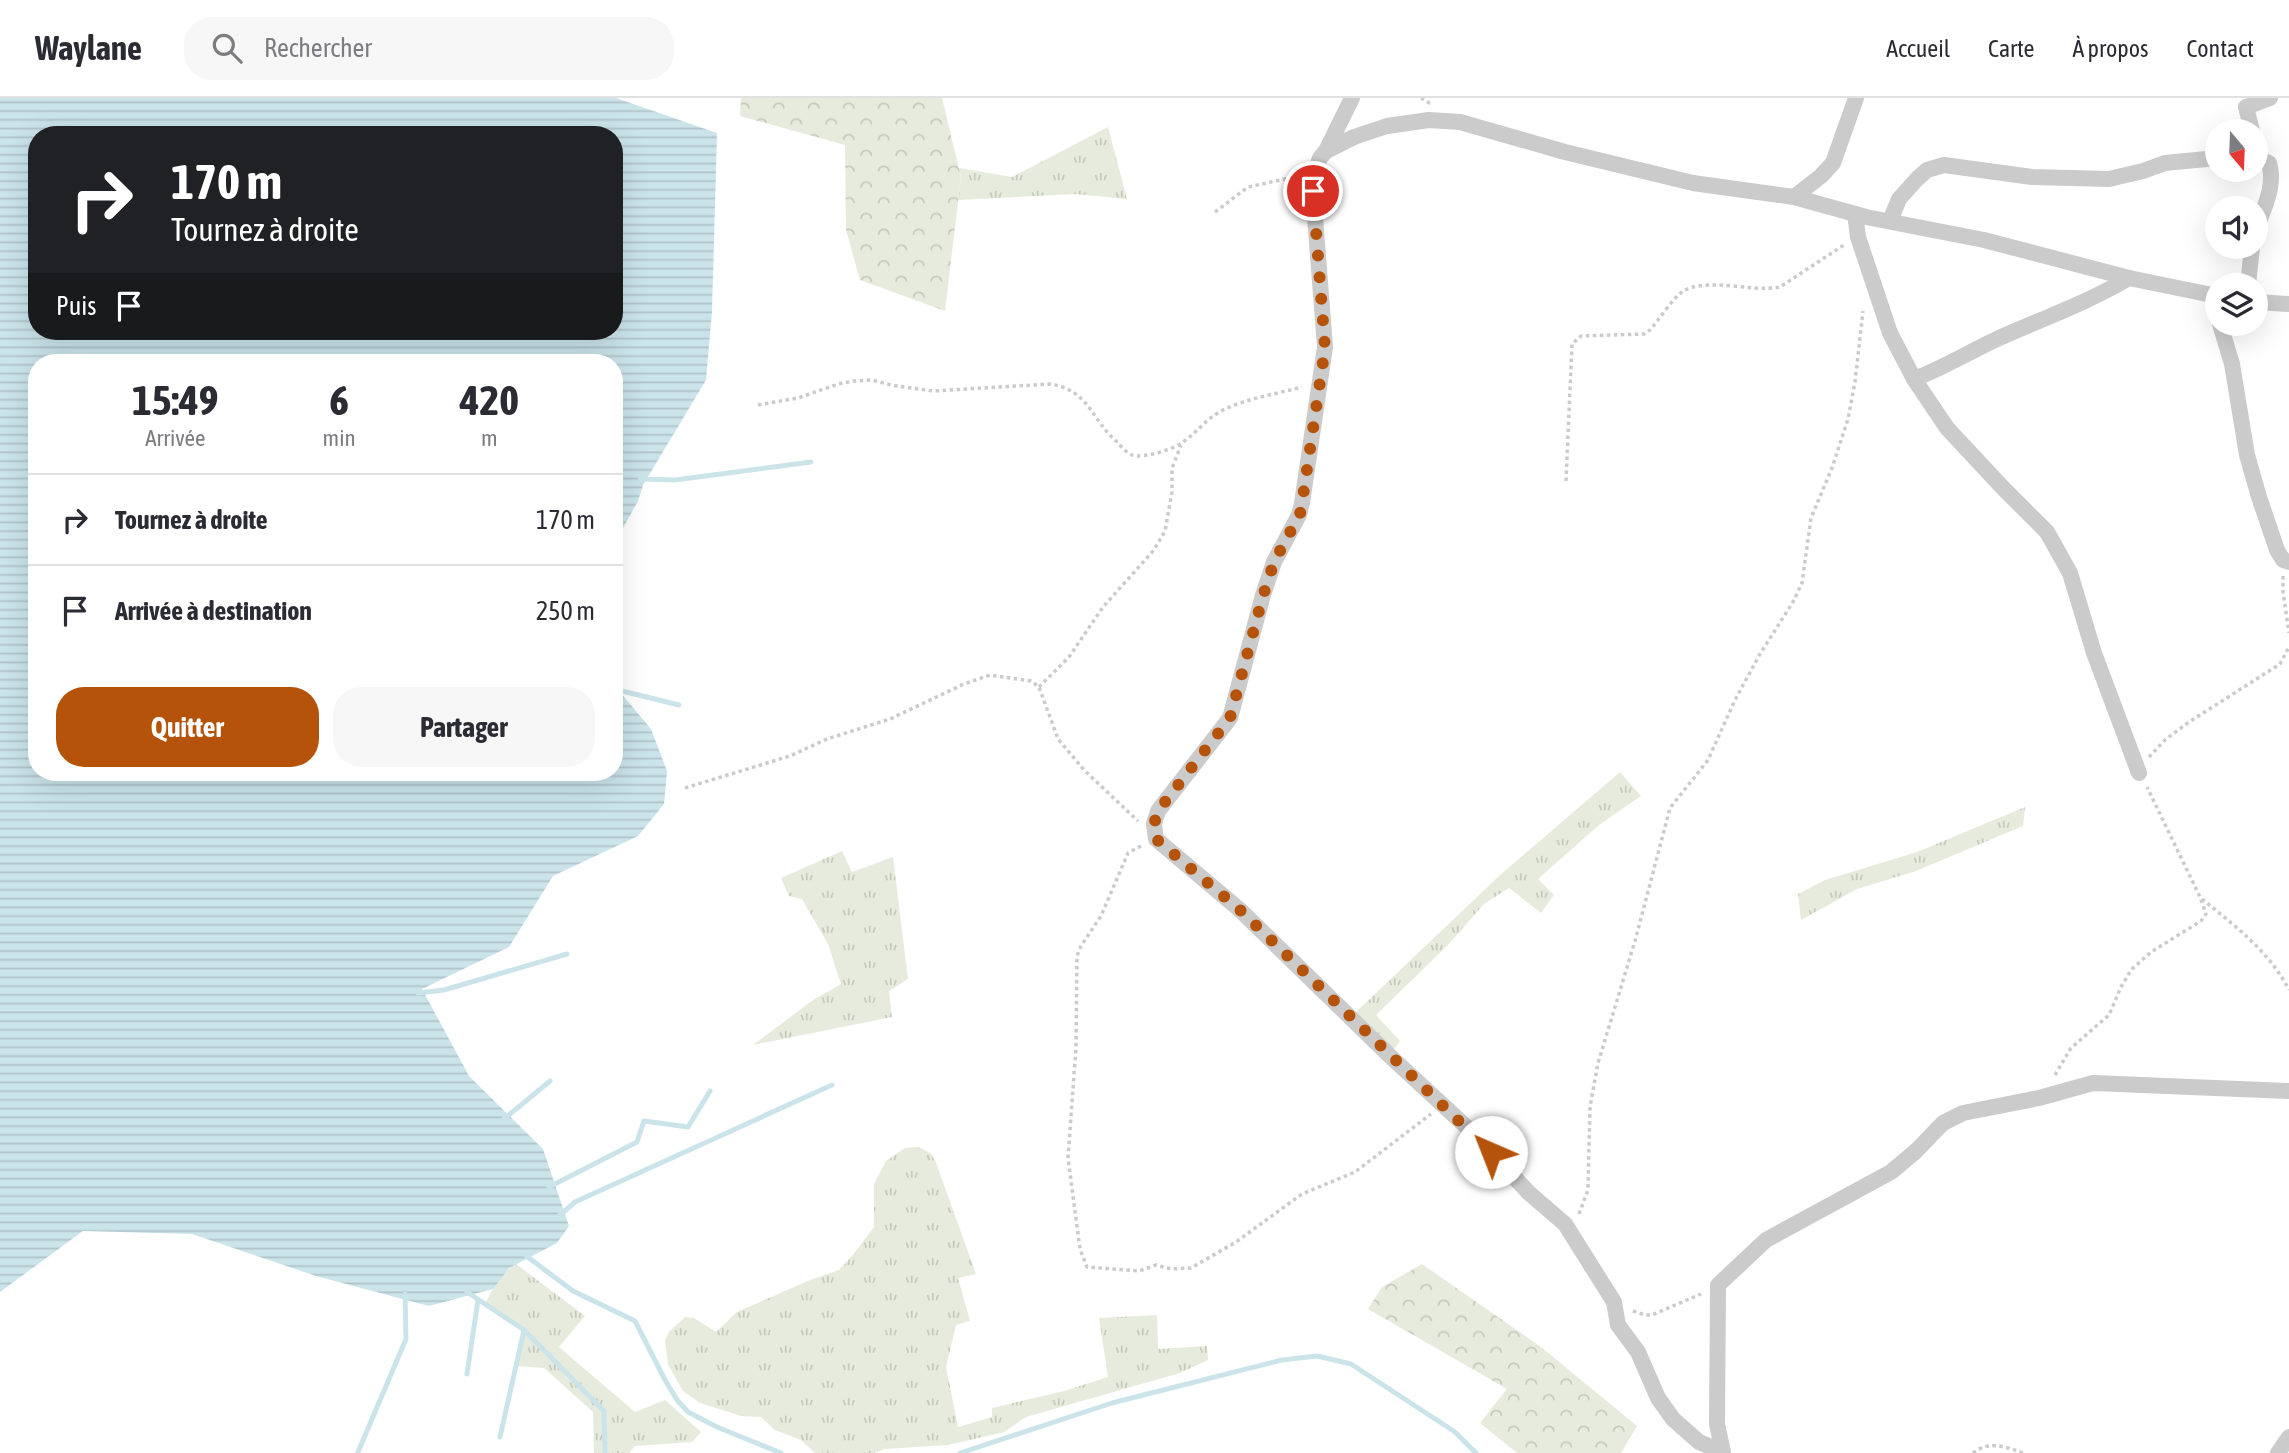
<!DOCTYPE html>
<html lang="fr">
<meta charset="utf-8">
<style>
:root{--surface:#fff;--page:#f7f7f7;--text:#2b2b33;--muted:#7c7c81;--line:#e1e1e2;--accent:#b45309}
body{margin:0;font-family:"Asap Condensed",sans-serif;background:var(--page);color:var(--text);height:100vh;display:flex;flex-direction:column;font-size:26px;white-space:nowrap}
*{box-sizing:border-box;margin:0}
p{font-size:23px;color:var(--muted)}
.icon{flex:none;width:38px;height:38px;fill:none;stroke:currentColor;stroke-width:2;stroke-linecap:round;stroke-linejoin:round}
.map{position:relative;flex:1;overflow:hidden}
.panel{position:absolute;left:28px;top:256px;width:595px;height:427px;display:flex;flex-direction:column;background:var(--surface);border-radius:28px;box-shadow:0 7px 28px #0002}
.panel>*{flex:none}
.top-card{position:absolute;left:28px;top:28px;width:595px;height:214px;border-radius:28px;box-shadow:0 7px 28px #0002;background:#202124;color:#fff;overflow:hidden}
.needle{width:46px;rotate:161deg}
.tools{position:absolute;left:2205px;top:21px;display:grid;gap:14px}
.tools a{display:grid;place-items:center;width:63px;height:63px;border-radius:50%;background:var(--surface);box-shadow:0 7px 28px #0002;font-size:35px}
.pin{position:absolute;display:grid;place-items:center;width:60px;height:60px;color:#fff;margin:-30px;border:4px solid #fff;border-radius:50%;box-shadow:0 2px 7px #0007}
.me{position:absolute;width:77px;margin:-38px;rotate:316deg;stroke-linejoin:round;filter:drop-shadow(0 0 5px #0008)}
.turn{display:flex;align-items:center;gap:24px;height:147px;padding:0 28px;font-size:32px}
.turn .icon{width:91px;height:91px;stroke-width:2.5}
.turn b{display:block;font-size:49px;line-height:60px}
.then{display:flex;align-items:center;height:66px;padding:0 28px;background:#0003;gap:14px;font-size:26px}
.eta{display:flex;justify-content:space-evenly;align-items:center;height:119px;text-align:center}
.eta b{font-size:42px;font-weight:700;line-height:49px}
.cta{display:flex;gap:14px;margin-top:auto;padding:14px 28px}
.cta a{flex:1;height:80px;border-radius:28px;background:var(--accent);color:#fff;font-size:28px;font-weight:700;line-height:80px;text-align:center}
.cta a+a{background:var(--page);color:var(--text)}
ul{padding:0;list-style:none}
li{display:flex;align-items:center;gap:21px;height:91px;padding:0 28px;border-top:2px solid var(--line)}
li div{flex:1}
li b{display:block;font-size:26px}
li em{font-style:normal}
header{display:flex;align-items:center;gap:42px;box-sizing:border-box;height:98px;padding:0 35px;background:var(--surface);border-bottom:2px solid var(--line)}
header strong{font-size:33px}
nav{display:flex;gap:38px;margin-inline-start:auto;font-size:24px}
.search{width:490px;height:63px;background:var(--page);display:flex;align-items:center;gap:18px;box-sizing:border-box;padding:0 24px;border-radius:28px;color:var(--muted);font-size:26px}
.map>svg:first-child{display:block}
.grass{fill:url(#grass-tufts)}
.forest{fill:url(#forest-crowns)}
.water{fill:url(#water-rules);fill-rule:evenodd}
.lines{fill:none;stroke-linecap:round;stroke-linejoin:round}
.stream{stroke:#cae4ea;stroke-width:5}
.path{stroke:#cbcbcb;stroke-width:3.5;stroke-dasharray:3.5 3.5;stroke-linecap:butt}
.street{stroke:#cbcbcb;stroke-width:16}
.route{stroke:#b45309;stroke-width:12;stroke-dasharray:0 21.6}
</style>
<header>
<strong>Waylane</strong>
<div class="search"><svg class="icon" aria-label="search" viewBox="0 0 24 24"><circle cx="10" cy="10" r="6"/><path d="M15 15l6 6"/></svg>Rechercher</div>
<nav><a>Accueil</a><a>Carte</a><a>À propos</a><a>Contact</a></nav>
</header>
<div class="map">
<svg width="2289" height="1355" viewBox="0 0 2289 1355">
<defs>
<pattern id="grass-tufts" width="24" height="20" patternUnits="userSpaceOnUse" patternTransform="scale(1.75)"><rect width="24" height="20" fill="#e7ebdd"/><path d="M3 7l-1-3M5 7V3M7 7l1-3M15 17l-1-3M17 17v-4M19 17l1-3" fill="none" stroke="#c6cabe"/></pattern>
<pattern id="forest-crowns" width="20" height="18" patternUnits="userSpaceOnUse" patternTransform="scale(1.75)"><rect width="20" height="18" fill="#e7ebdd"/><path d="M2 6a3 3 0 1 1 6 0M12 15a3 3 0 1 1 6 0" fill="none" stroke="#c6cabe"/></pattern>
<pattern id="water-rules" width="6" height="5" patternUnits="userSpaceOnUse" patternTransform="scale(1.75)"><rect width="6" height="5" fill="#cae4ea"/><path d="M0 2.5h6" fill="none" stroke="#aec4c9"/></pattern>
</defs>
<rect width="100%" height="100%" fill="#fff"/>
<g class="grass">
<path d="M1108,29l19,72 -52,-5 -117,6 3,-23 -2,-9 53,9z"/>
<path d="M1620,674l21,24 -42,29 -61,54 16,16 -13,18 -32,-25 -25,16 -36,41 -72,70 24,26 -7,9 -38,-37 144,-137z"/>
<path d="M2025,709l-2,19 -107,45 -59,18 -56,31 -3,-26 27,-14 92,-28z"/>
<path d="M842,753l10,21 41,-15 15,122 -19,12 3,26 -139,28 60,-45 28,-16 -13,-40 -26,-45 -13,-3 -8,-18z"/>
<path d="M919,1049l11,6 5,7 41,114 -18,4 12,43 -14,4 -10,42 12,60 34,-10v-9l72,-17 44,-14 -9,-59 58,-3 1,34 49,-3 1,14 -28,13 -154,44 -22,15 -56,13 -63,4 -11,4h-59l-14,-13 -26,-10 -14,-13 -20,-1 -41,-13 -17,-12 -15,-26 -3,-24 4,-9 16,-15 9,1 22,14 21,-20 73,-32 29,-10 13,-14 22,-29v-43l12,-23 19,-13z"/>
<path d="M516,1166l69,52 -26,31 76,65 30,-12 36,32 -9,10 -57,4 -6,7h-35l-1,-41 -49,-44 -28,-2 8,-36 -39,-26c7,-14 16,-32 31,-40z"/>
</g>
<g class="forest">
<path d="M741,0h201l19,79 -16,134 -85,-31 -14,-50 -1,-85 -105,-29z"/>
<path d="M1422,1166l119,83 96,79 -16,27h-104l-37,-30 27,-34 -139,-80 14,-22z"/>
</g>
<path class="water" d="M0,0h616l101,35 -5,179 -6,68 -63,105 -5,16 -24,43v-182h-577v410h577v-83l5,2 32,38 16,42 -3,33 -26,32 -85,40 -44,71 -87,42 47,87 74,73 26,77 -12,17 -48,25 -16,21 -64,17 -113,-30 -124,-42 -109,-3 -83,61zM37,37h577v196h-577z"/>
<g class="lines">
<g class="stream">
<path d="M640,381l35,1 136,-18"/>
<path d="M614,591l65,16"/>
<path d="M418,895l26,-3 123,-36"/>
<path d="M504,1021l46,-38"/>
<path d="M549,1089l88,-45 7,-21 44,6 22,-36"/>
<path d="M559,1118l16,-14 257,-117"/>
<path d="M525,1157l48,36 62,30 30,59 12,20 11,12 29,15 64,26"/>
<path d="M467,1194l57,38 80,81 1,42"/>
<path d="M467,1276l11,-74"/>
<path d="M500,1339l24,-107"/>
<path d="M358,1354l48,-113 -1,-45"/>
<path d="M960,1355l152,-50 170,-43 35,-4 34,8 104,68 21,21"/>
</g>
<g class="path">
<path d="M1421,0l10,6"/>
<path d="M1215,114l33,-25 51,-11"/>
<path d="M758,307l40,-7 40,-14 16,-3 18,-1 19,5 42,6 117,-7c39,6 41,35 66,57 5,5 10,12 16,14 10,4 43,-6 51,-13 16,-11 23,-24 42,-33 24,-11 51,-15 77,-22"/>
<path d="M1566,383l6,-137 9,-8 63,-2 6,-4c8,-9 24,-33 32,-38 23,-16 71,1 98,-5l64,-42"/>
<path d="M2283,478v16l6,41"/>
<path d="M1039,589l30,-30 34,-50 51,-57 11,-19 7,-39v-24l9,-23"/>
<path d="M2149,659l16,-17 24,-18 91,-58 9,-17"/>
<path d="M685,690l105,-32 37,-17 63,-20 74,-35 26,-9 41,6 8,6 19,52 27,32 53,50"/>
<path d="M1141,748l-13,7 -27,63 -20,30 -4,10 -1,91 -8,111 12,91 7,18 52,4 17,-6 15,4 20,-1 45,-26 66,-48 53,-22 76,-58"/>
<path d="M2202,801c32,26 68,53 87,91"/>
<path d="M2055,977l16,-27 38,-33 12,-28 10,-17 20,-18 50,-31 5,-7 -6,-17 -53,-110"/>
<path d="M1579,1116l9,-24 2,-83 8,-44 37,-122 35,-133 38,-48 27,-60 25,-46 33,-52 9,-19 9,-65 21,-50 16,-49 7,-37 8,-71"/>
<path d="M1633,1213l12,4h7l49,-21"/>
<path d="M1973,1355c16,-13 33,-6 50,0"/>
</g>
<g class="street">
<path d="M2252,33l-6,-24 24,-9"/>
<path d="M1326,53l26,-53"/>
<path d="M2256,60l13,5c7,22 -5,45 -13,66"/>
<path d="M1794,99l27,-21 12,-13 23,-65"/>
<path d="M1855,116l3,23 32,96 24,46 33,49 56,60 44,44 23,41 24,80 45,120"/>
<path d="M1890,123l9,-22 18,-20 10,-9 17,-5 88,12 77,2 34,-8 22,-8 52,-5"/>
<path d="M2248,187l4,-38"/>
<path d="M2217,198l-88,-18 -145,-38 -118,-23 -72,-20 -101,-14 -128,-31 -105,-30 -31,-2 -42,6 -33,11 -28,14 -6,7 -5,14 -2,19 12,156 -23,156 -3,12 -25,47 -11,33 -33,123 -72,93 -4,13 2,15 84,71 152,148 80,74 57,61 36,31 49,78 4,23 20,27 20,46 15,21 26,23 24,10 -6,-28 1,-139 48,-45 125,-68 25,-21 27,-28 20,-10 76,-15 54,-15 196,8"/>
<path d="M2256,204l33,2"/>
<path d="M2220,226l12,40 15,91 12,42 18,53 6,10 6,2"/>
<path d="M1914,281c29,-11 55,-27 83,-40 44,-20 90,-36 132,-61"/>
<path d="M2278,1355l11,-16"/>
</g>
</g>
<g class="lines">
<path class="route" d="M1313,93l12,157 -23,155 -2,11 -26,48 -11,34 -33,122 -72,93 -4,13 2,15 84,71 251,242"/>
</g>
</svg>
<div class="tools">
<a><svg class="needle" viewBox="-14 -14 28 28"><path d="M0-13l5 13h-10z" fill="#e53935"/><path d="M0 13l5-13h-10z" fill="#7c7c81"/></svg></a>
<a><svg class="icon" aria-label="sound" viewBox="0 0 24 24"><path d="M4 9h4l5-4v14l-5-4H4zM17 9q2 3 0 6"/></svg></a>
<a><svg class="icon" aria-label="layers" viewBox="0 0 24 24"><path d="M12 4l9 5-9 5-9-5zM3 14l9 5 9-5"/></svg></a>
</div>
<div class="pin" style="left:1313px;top:93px;background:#d93025"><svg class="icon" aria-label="arrive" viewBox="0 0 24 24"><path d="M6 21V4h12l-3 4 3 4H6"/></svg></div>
<svg class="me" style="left:1491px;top:1054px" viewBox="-20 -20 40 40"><circle r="19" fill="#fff"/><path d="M0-13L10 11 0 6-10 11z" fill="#b45309"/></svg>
<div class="top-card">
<div class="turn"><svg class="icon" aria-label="right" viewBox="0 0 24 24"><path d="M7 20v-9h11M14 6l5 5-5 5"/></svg><div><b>170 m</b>Tournez à droite</div></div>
<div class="then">Puis<svg class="icon" aria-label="arrive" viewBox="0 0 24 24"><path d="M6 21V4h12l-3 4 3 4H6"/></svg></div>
</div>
<section class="panel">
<div class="eta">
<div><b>15:49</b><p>Arrivée</p></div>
<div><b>6</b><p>min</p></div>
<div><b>420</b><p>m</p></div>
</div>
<ul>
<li><svg class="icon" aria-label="right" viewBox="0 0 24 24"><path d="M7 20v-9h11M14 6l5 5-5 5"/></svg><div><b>Tournez à droite</b></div><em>170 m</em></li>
<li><svg class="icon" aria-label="arrive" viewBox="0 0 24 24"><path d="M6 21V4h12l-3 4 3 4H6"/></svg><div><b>Arrivée à destination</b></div><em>250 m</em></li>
</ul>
<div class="cta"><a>Quitter</a><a>Partager</a></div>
</section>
</div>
